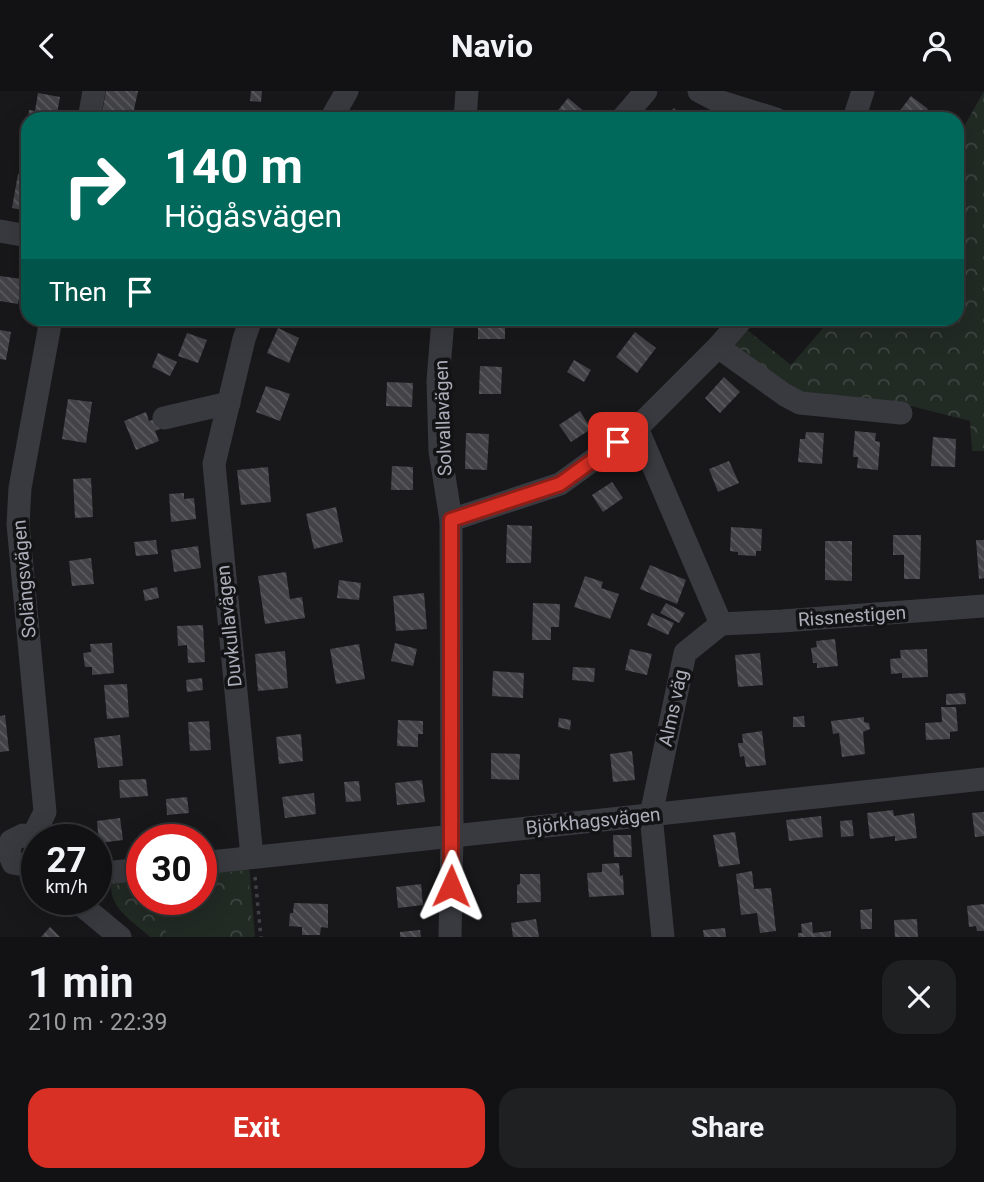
<!DOCTYPE html>
<meta charset="utf-8">
<style>
:root{--surface:#121214;--page:#1f2022;--text:#f1f3f6;--muted:#9c9ea0;--line:#313234;--accent:#d93025}
body{margin:0;font-family:Roboto,sans-serif;background:var(--page);color:var(--text);height:100vh;display:flex;flex-direction:column;font-size:26px;white-space:nowrap}
*{box-sizing:border-box;margin:0}
p{font-size:23px;color:var(--muted)}
.icon{flex:none;width:38px;height:38px;fill:none;stroke:currentColor;stroke-width:2;stroke-linecap:round;stroke-linejoin:round}
.map{position:relative;height:846px;overflow:hidden}
.panel{display:flex;flex-direction:column;background:var(--surface);flex:1}
.panel>*{flex:none}
.top-card{position:absolute;left:21px;top:21px;width:943px;height:214px;border-radius:21px;box-shadow:0 7px 28px #0002,0 0 0 2px var(--line);background:#00695c;color:#fff;overflow:hidden}
.speed{position:absolute;left:21px;top:733px;display:flex;gap:14px;font-size:35px;font-weight:700;text-align:center}
.speed>*{display:grid;place-content:center;width:91px;height:91px;border-radius:50%;background:var(--surface);box-shadow:0 7px 28px #0002,0 0 0 2px var(--line);line-height:1}
.speed small{font-size:18px;font-weight:400}
.speed .limit{border:10px solid #d22;background:#fff;color:#111}
.pin{position:absolute;display:grid;place-items:center;width:60px;height:60px;color:#fff;margin:-30px;border-radius:14px;box-shadow:0 4px 10px #0006}
.me{position:absolute;width:77px;margin:-38px;rotate:1deg;stroke-linejoin:round;filter:drop-shadow(0 0 5px #0008)}
.turn{display:flex;align-items:center;gap:24px;height:147px;padding:0 28px;font-size:32px}
.turn .icon{width:91px;height:91px;stroke-width:2.5}
.turn b{display:block;font-size:49px;line-height:60px}
.then{display:flex;align-items:center;height:66px;padding:0 28px;background:#0003;gap:14px;font-size:26px}
.round{display:grid;place-items:center;flex:none;width:74px;height:74px;border-radius:21px;background:var(--page)}
.headline{display:flex;align-items:center;justify-content:space-between;height:119px;padding:0 28px}
h1{font-size:42px;font-weight:700;line-height:52px}
.primary-button{display:flex;gap:14px;margin-top:auto;padding:14px 28px}
.primary-button a{flex:1;height:80px;border-radius:21px;background:var(--accent);color:#fff;font-size:28px;font-weight:700;line-height:80px;text-align:center}
.primary-button a+a{background:var(--page);color:var(--text)}
header{display:flex;justify-content:space-between;align-items:center;height:91px;padding:0 28px;background:var(--surface);font-size:32px;font-weight:700}
.map>svg:first-child{display:block}
.green{fill:#222a24}
.forest{fill:url(#forest-crowns)}
.building{fill:url(#building-back-hatch)}
.lines{fill:none;stroke-linecap:round;stroke-linejoin:round}
.path{stroke:#3f4146;stroke-width:3.5;stroke-dasharray:3.5 5;stroke-linecap:butt}
.minor{stroke:#393a3f;stroke-width:23}
.route-casing{stroke:#8d1f18;stroke-width:18}
.route{stroke:#d93025;stroke-width:12}
.labels{text-anchor:middle;dominant-baseline:central;stroke-width:7;stroke-linejoin:round;paint-order:stroke}
.street-label{font-size:19px;fill:#abaeb9;stroke:#131315}
</style>
<header><svg class="icon" aria-label="back" viewBox="0 0 24 24"><path d="M15 5l-7 7 7 7"/></svg>Navio<svg class="icon" aria-label="person" viewBox="0 0 24 24"><circle cx="12" cy="8" r="4"/><path d="M4 21q1-7 8-7t8 7"/></svg></header>
<div class="map">
<svg width="984" height="846" viewBox="0 0 984 846">
<defs>
<pattern id="forest-crowns" width="20" height="18" patternUnits="userSpaceOnUse" patternTransform="scale(1.75)"><rect width="20" height="18" fill="#222a24"/><path d="M2 6a3 3 0 1 1 6 0M12 15a3 3 0 1 1 6 0" fill="none" stroke="#3f4642"/></pattern>
<pattern id="building-back-hatch" width="6" height="6" patternUnits="userSpaceOnUse" patternTransform="scale(1.75)"><rect width="6" height="6" fill="#434347"/><path d="M-1 5l2 2M0 0l6 6M5-1l2 2" fill="none" stroke="#5b5c5f"/></pattern>
</defs>
<rect width="100%" height="100%" fill="#18181a"/>
<path class="green" d="M244,777l5,2 1,4 5,63h-105c-15,-14 -40,-28 -39,-51l3,-4 28,-3v20h59v-26z"/>
<g class="forest">
<path d="M984,0v360h-12l-2,-30 -67,-17 -102,-10 -71,-48 16,-17 45,36 40,-46h126v-180z"/>
<path d="M242,780l6,4 5,62h-26l-3,-24 -7,-15 -16,-4v-19z"/>
<path d="M142,791v17l12,1 -8,6 8,12 17,19h-17l-30,-27 -8,-9 1,-16z"/>
</g>
<g class="building">
<path d="M106,0h32l-6,28h-31z"/>
<path d="M251,0h11l-1,11 -11,-1z"/>
<path d="M38,2l22,4 -4,22h-28l1,-9 6,1z"/>
<path d="M911,5l17,13 -8,10h-20l-4,-3z"/>
<path d="M568,7l18,15 -5,6h-30z"/>
<path d="M674,17l11,11h-22z"/>
<path d="M18,83l10,2v35l-16,-3z"/>
<path d="M0,185l22,3 -4,25 -18,-3z"/>
<rect x="478" y="228" width="27" height="20"/>
<path d="M278,237l21,10 -10,25 -22,-10z"/>
<path d="M0,239l11,2 -5,28 -6,-1z"/>
<path d="M635,241l21,16 -19,25 -21,-16z"/>
<path d="M187,242l20,7 -9,23 -20,-7z"/>
<path d="M158,262l19,9 -7,14 -18,-9z"/>
<path d="M574,269l17,10 -7,12 -17,-10z"/>
<path d="M480,275l22,1 -1,27h-22z"/>
<path d="M724,286l16,15 -20,21 -15,-15z"/>
<path d="M387,291l26,1 -1,24 -26,-1z"/>
<path d="M266,295l24,8 -10,27 -24,-9z"/>
<path d="M68,308l24,3 -6,41 -24,-4z"/>
<path d="M580,320l11,18 -20,13 -12,-17z"/>
<path d="M146,321l3,9 7,-2 4,10 -5,2 4,10 -23,9 -12,-29z"/>
<path d="M855,340l21,2 -1,8 5,1 -2,28 -21,-2 1,-11h-5z"/>
<path d="M806,341l18,1 -2,31 -24,-2 2,-23h5z"/>
<path d="M466,342l23,1 -2,36 -22,-1z"/>
<path d="M933,346l23,2 -1,28 -24,-1z"/>
<path d="M729,370l10,22 -21,9 -9,-23z"/>
<path d="M392,375l21,1v23h-22z"/>
<path d="M268,376l3,35 -30,3 -4,-35z"/>
<path d="M91,387l2,39 -18,1 -2,-39z"/>
<path d="M612,391l11,16 -20,14 -11,-17z"/>
<path d="M184,402v6l10,-1 2,21 -25,3 -2,-28z"/>
<path d="M336,416l7,35 -29,7 -8,-35z"/>
<path d="M507,434l25,1 -1,37h-25z"/>
<path d="M731,436l31,2 -1,22h-5v5l-18,-1v-3l-8,-1z"/>
<path d="M893,444h28l-1,44h-16v-24h-11z"/>
<path d="M156,449l2,14 -22,2 -2,-14z"/>
<path d="M976,449h8v38l-5,1z"/>
<path d="M825,450h27v40l-27,-1z"/>
<path d="M198,455l3,22 -27,4 -3,-22z"/>
<path d="M91,467l3,26 -22,2 -3,-25z"/>
<path d="M650,474l36,15 -9,24 -37,-15z"/>
<path d="M286,481l4,27 12,-2 3,21 -40,6 -7,-48z"/>
<path d="M585,485l18,6 -2,6 18,6 -9,25 -36,-12z"/>
<path d="M339,489l22,3 -2,17 -22,-2z"/>
<path d="M157,496l2,11 -14,3 -2,-11z"/>
<path d="M424,502l3,36 -31,2 -3,-35z"/>
<path d="M533,512l27,1 -1,23h-8v13h-19z"/>
<path d="M666,512l19,10 -6,10 -19,-10z"/>
<path d="M652,522l22,10 -6,12 -21,-10z"/>
<path d="M203,534l2,37 -17,1 -1,-18 -9,1 -1,-20z"/>
<path d="M835,548l3,27 -21,2v-5h-4l-2,-15 6,-1 -1,-6z"/>
<path d="M112,552l2,30 -22,2v-8h-7l-2,-14 8,-1 -1,-8z"/>
<path d="M395,552l22,6 -4,17 -22,-5z"/>
<path d="M359,553l6,35 -29,5 -6,-35z"/>
<path d="M630,558l22,5 -5,21 -22,-5z"/>
<path d="M927,558l1,28 -26,1v-5l-11,1 -1,-15 11,-1 -1,-8z"/>
<path d="M285,560l3,37 -30,3 -3,-37z"/>
<path d="M760,562l3,32 -25,2 -3,-32z"/>
<path d="M573,576l22,1 -1,14 -22,-2z"/>
<path d="M493,580l31,2 -1,25 -31,-2z"/>
<path d="M202,587l1,12 -16,2 -1,-12z"/>
<path d="M127,593l2,33 -22,2 -3,-34z"/>
<path d="M965,602l1,11 -20,1v-11z"/>
<path d="M941,616h15l2,24 -8,1v7l-24,1 -1,-17 17,-1z"/>
<path d="M5,624l4,36 -9,1v-36z"/>
<path d="M804,625l1,11h-12v-10z"/>
<path d="M864,626v5l5,1 1,6 -7,3 2,22 -23,3 -3,-24 -6,1 -2,-13z"/>
<path d="M559,627l12,2 -1,10 -12,-3z"/>
<path d="M398,629l25,1v13h-5v13l-21,-1z"/>
<path d="M209,630l2,29 -21,1 -2,-29z"/>
<path d="M762,640l4,34 -20,2 -2,-11 -4,1 -2,-14h5l-1,-9z"/>
<path d="M301,643l2,27 -24,3 -3,-27z"/>
<path d="M120,644l3,31 -25,2 -4,-30z"/>
<path d="M632,660l3,29 -22,2 -3,-28z"/>
<path d="M491,662l29,1 -1,26 -28,-1z"/>
<path d="M146,688l2,17 -28,2 -1,-18z"/>
<path d="M422,689l3,22 -28,3 -2,-22z"/>
<path d="M359,690l2,20 -15,1 -2,-20z"/>
<path d="M314,702l2,21 -31,4 -3,-21z"/>
<path d="M187,706l2,16 -22,2 -1,-16z"/>
<path d="M893,719l1,6 20,-3 3,25 -22,3v-5l-25,3 -3,-26z"/>
<path d="M984,721v24l-9,1 -3,-24z"/>
<path d="M821,725l2,21 -34,4 -3,-21z"/>
<path d="M120,727l3,22 -24,3 -2,-22z"/>
<path d="M852,729l2,16 -13,1 -1,-16z"/>
<path d="M735,741l5,32 -21,3 -6,-32z"/>
<path d="M613,744h18l1,22h-18z"/>
<path d="M619,772l1,13 3,-1 1,20 -35,2 -2,-24 15,-1v-8z"/>
<path d="M752,780l2,18 17,-1 5,43 -16,2 -3,-20 -16,2 -5,-41z"/>
<path d="M520,783h20l1,28 -24,1v-18l3,-1z"/>
<path d="M421,793l2,21 -25,3 -2,-21z"/>
<path d="M294,812l34,1v24l-7,-1 -1,8h-18v-8l-13,-1 1,-13h3z"/>
<path d="M984,813v27h-7l-1,-5 -7,1 -2,-21z"/>
<path d="M872,818v20h-11l-1,-19z"/>
<path d="M536,828l3,18h-26l-2,-14z"/>
<path d="M917,828l1,18h-23l-1,-17z"/>
<path d="M812,831l1,11 18,-2v6h-33v-4h4l-1,-9z"/>
<path d="M50,836l10,10h-19z"/>
<path d="M725,837l1,9h-22l-1,-7z"/>
<path d="M420,839l1,7h-21v-5z"/>
</g>
<g class="lines">
<path class="path" d="M255,786l6,60"/>
<g class="minor">
<path d="M699,0l19,10 58,18"/>
<path d="M89,28l5,-28"/>
<path d="M331,28l16,-28"/>
<path d="M465,28l2,-28"/>
<path d="M622,28l24,-28"/>
<path d="M854,28l9,-28"/>
<path d="M0,140l28,5"/>
<path d="M251,228l-7,20 -30,125 38,393"/>
<path d="M443,228l-5,62 2,70 11,69 1,316 -2,101"/>
<path d="M718,256l67,48 15,8 101,10"/>
<path d="M164,327l65,-15"/>
<path d="M637,337l84,196 -36,29 -34,162 12,122"/>
<path d="M451,429l109,-36 77,-56 81,-81 24,-28"/>
<path d="M721,533l61,-3 202,-15"/>
<path d="M32,747l13,-26 -27,-288 2,-36 31,-169"/>
<path d="M37,757l-5,-10 -9,-3 -12,6 -2,12 4,10 11,2 9,-5 4,-8"/>
<path d="M201,772l783,-84"/>
<path d="M96,783l46,-5"/>
<path d="M74,808l46,38"/>
</g>
</g>
<g class="lines">
<defs>
<path id="route" d="M451,795v-366l109,-36 58,-42"/>
</defs>
<use href="#route" class="route-casing"/>
<use href="#route" class="route"/>
</g>
<g class="labels">
<g class="street-label">
<text transform="translate(443 327) rotate(-92)">Solvallavägen</text>
<text transform="translate(24 488) rotate(-95)">Solängsvägen</text>
<text transform="translate(852 525) rotate(-4)">Rissnestigen</text>
<text transform="translate(229 535) rotate(-96)">Duvkullavägen</text>
<text transform="translate(673 617) rotate(-78)">Alms väg</text>
<text transform="translate(593 730) rotate(-6)">Björkhagsvägen</text>
</g>
</g>
</svg>
<div class="speed"><div>27<small>km/h</small></div><div class="limit">30</div></div>
<div class="pin" style="left:618px;top:351px;background:#d93025"><svg class="icon" aria-label="arrive" viewBox="0 0 24 24"><path d="M6 21V4h12l-3 4 3 4H6"/></svg></div>
<svg class="me" style="left:451px;top:795px" viewBox="-20 -20 40 40"><path d="M0-17L14 15 0 8-14 15z" fill="#d93025" stroke="#fff" stroke-width="4"/></svg>
<div class="top-card">
<div class="turn"><svg class="icon" aria-label="right" viewBox="0 0 24 24"><path d="M7 20v-9h11M14 6l5 5-5 5"/></svg><div><b>140 m</b>Högåsvägen</div></div>
<div class="then">Then<svg class="icon" aria-label="arrive" viewBox="0 0 24 24"><path d="M6 21V4h12l-3 4 3 4H6"/></svg></div>
</div>
</div>
<section class="panel">
<div class="headline"><div><h1>1 min</h1><p>210 m · 22:39</p></div><a class="round"><svg class="icon" aria-label="close" viewBox="0 0 24 24"><path d="M6 6l12 12M18 6L6 18"/></svg></a></div>
<div class="primary-button"><a>Exit</a><a>Share</a></div>
</section>
